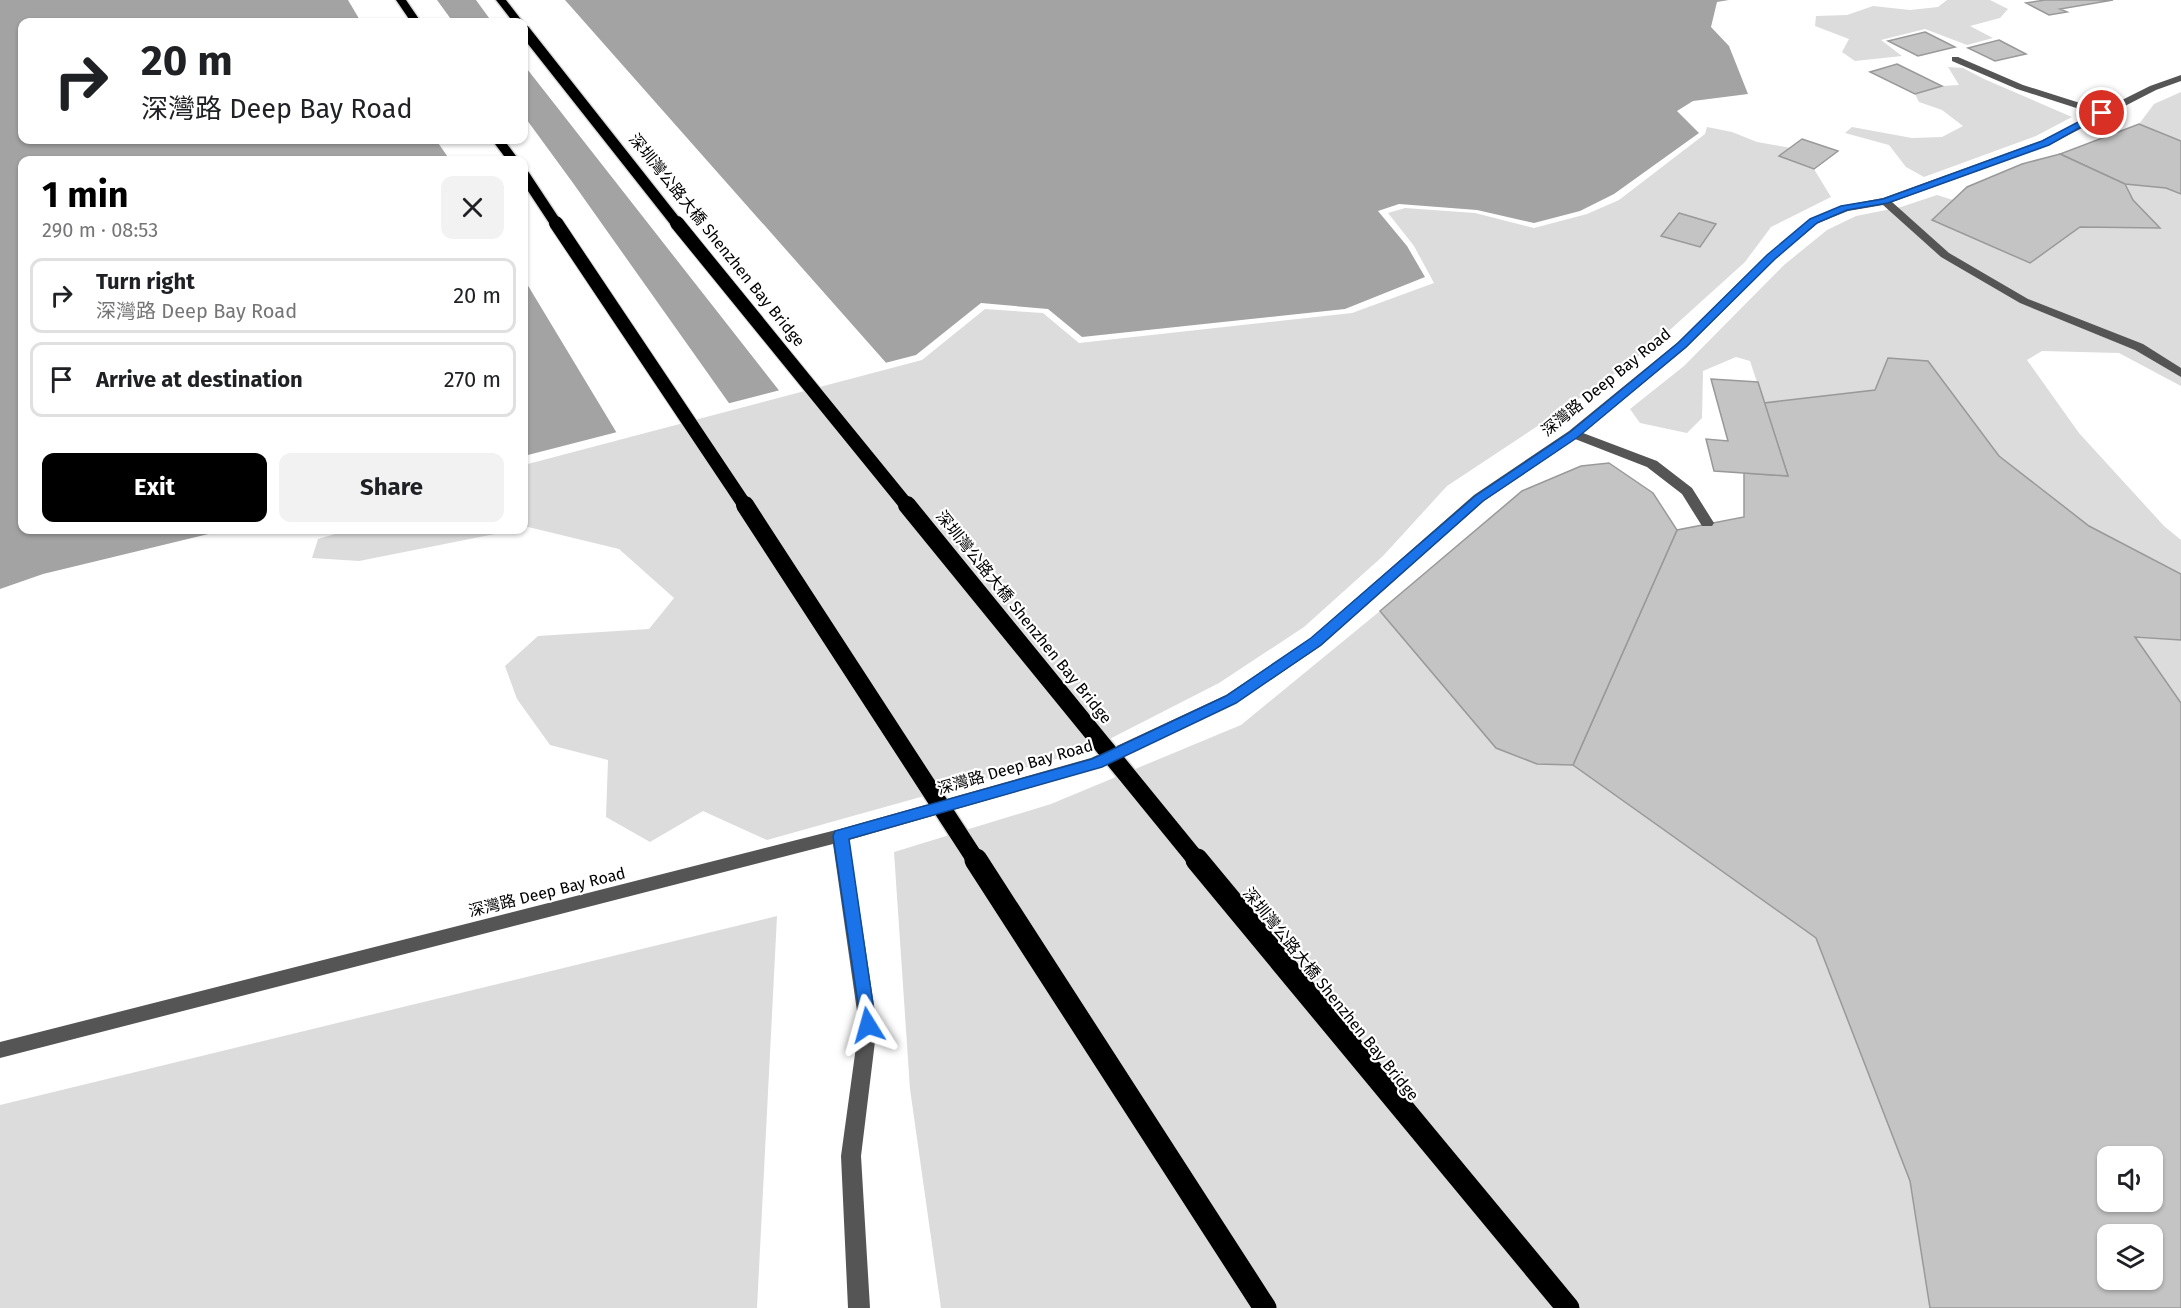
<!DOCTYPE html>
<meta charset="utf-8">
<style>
:root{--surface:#fff;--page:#f2f2f2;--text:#202124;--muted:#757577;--line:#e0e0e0;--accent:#000}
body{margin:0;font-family:"Fira Sans","Noto Sans SC",sans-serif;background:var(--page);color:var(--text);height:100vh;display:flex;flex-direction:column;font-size:22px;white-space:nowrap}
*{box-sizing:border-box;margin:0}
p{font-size:20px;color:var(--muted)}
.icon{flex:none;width:33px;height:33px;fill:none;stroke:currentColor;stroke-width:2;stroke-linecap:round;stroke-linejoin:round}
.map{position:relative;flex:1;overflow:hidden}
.panel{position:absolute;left:18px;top:156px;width:510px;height:378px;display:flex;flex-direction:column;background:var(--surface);border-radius:12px;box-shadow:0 2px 4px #0004}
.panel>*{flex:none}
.banner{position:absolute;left:18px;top:18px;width:510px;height:126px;border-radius:12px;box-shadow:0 2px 4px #0004;background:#fff;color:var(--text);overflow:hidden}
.controls{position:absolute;left:2097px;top:1146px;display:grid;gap:12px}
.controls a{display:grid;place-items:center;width:66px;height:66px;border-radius:12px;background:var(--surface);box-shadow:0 2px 4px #0004;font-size:30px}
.pin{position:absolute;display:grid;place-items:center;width:51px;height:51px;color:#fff;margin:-26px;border:3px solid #fff;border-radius:50%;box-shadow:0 2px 6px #0007}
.me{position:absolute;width:66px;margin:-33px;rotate:352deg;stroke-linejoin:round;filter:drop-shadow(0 0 4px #0008)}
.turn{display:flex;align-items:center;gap:21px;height:126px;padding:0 24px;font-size:27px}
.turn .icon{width:78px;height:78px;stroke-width:2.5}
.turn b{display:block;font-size:42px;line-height:51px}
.round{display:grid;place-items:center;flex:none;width:63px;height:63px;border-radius:12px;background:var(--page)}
.headline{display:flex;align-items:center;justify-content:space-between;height:102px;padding:0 24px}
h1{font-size:36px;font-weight:700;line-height:45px;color:var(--accent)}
.cta{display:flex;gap:12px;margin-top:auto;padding:12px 24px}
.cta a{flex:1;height:69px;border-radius:12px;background:var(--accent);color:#fff;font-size:24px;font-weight:700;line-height:69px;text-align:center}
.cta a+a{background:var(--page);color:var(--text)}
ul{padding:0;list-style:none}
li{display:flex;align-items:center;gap:18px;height:75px;margin:0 12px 9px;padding:0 12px;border:3px solid var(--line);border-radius:12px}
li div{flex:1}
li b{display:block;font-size:22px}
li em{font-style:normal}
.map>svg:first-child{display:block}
.green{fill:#dcdcdc}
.water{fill:#a3a3a3;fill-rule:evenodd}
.pier{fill:#fff}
.building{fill:#c4c4c4;stroke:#999;stroke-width:1.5;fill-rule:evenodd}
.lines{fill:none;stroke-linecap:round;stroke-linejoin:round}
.highway-casing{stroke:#dbdbdb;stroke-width:3}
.minor{fill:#555;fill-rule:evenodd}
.highway{fill:#000;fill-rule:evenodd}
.highway-bridge-far3-casing{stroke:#dbdbdb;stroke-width:14;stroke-linecap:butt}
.highway-bridge-far2-casing{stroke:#dbdbdb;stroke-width:16;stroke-linecap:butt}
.highway-bridge-far1-casing{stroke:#dbdbdb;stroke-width:21;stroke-linecap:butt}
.highway-bridge-casing{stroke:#dbdbdb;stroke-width:26;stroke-linecap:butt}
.highway-bridge-far3{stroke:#000;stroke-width:11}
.highway-bridge-far2{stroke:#000;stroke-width:14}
.highway-bridge-far1{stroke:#000;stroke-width:18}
.highway-bridge{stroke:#000;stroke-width:23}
.route{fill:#1a73e8;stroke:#114b97;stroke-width:1.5}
.labels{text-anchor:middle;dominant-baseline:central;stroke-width:4.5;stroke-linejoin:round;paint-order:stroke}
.street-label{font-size:16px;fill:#000;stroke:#fff}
</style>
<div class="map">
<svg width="2181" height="1308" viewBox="0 0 2181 1308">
<rect width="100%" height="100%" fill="#fff"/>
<g class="green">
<path d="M1947,0h43l18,9 -8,9 -30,8 23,12 -26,7 -42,-16 -44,11 21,16 -47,5 -13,-9 7,-13 -34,-13 1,-10 31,-1 26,-9 37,4 28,-3z"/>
<path d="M1948,67l15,1 21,11 88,38 -36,19 -112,41 -18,-10 -17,-22 -44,-12 7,-6 60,11 30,-1 21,-11 -21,-16 -23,-8 -4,-8 27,-8 17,-1z"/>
<path d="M2181,92v49l-42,-17 15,-20z"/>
<path d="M1707,127l25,5 25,10 34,6 -11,8 34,13 17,28 -60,30 -26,35 -94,85 -59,43 -145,96 -64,70 -79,71 -85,56 -131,67 -321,90 -64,-29 -53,31 -44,-25 2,-57 -58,-15 -33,-46 -12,-33 33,-30 111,-7 25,-31 -55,-49 -91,-22 -4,1v-63l398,-105 63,-51 58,4 36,30 273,-30 82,-30 -20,-37 -26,-33 17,-5 70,5 59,15 53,-14 32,-14 86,-66z"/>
<path d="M2125,184l41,4 15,6v192l-62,-33 -77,-2 -15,9 52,73 85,93 17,14v34l-92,-48 -90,-70 -111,-98 -13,32 -111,13 -14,-42 -14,-4 -33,14 -1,47 -15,15 -47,-10 -10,-14 54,-43 100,-101 43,-35 29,-14 45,-9 36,-12 16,5 -21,20 97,43 51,-36 53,-27z"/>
<path d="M349,530h166l-156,31 -47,-3 6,-19z"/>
<path d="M1380,611l116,137 41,16 36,1 243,173 94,243 20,127h-989l-31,-219 -16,-237 157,-48 190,-79z"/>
<path d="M2135,637l46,3v63z"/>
<path d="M777,916l-20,392h-757v-203z"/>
</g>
<path class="water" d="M0,0h1729l-12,2 -6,25 18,19 19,48 -55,7 -16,10 22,22 -85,61 -34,17 -46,12 -57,-13 -78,-6 -21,7 29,35 18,31 -80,32 -263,28 -34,-28 -67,-6 -65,52 -392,101v-296h-502v370h203l-182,44 -43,15zM22,22h502v118h-502z"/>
<g class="pier">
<path d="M348,0h89l16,22h-92z"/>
<path d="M476,0h89l323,365 -107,28 -257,-328v-43h-32z"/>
<path d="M524,116l49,67 158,223 -113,29 -94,-156v-119h-74l-14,-20h88z"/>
</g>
<g class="building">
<path d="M2045,0h-1h69l-53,9 7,3 -18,3 -23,-12z"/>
<path d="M1925,32l30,15 -37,9 -30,-15z"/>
<path d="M1999,40l27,14 -31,7 -27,-13z"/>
<path d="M1897,64l45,22 -27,8 -45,-22z"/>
<path d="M2139,124l42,17v53l-15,-6 -41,-4 -65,-30z"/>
<path d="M1802,139l36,12 -24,18 -35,-13z"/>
<path d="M2060,154l65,30 8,16 27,28 -80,-1 -50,36 -98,-43 35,-33 55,-23z"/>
<path d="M1679,213l37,11 -16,23 -39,-11z"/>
<path d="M1888,358l40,3 71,95 90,70 92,48v66l-46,-3 46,66v605h-251l-20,-127 -94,-243 -243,-173 104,-235 67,-13v-44l44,3 -24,-73 111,-13zM2108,1156h44v46h-44zM2108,1234h44v46h-44z"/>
<path d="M1711,379l47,3 30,94 -74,-5 -8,-32 22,2z"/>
<path d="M1609,463l44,30 24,37 -104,235 -36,-1 -41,-16 -116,-137 142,-120 59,-25z"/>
</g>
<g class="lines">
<defs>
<g id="highway">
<path d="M396,0h10l15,22h-10z"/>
<path d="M496,0h10l17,22h-10z"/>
<path d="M492,140h12l15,20h-12z"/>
</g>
</defs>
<use href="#highway" class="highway-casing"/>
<path class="minor" d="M1952,57h6l65,28 79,25 48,-24 31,-11v6l-25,9 -107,55 -157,57 57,51 79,46 115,45 38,24v9l-46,-27 -115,-47 -79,-46 -58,-52 -35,6 -30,12 -43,36 -89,89 -103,85 74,28 35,27 22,35 -2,3h-10l-20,-32 -35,-27 -72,-28 -91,62 -163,145 -85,57 -134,64 -253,73 28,185 -16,131 9,152h-22l-7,-152 18,-131 -26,-181 -833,214v-16l840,-213 251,-71 135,-63 85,-57 163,-143 95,-64 109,-89 89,-87 43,-36 31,-13 42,-8 158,-57 54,-27 -78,-25 -65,-28z"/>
<use href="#highway" class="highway"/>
<defs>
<g id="highway-bridge-far3">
<path d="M524,30l154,195"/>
<path d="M524,175l33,50"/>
</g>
<g id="highway-bridge-far2">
<path d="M556,223l190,284"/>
<path d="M677,223l231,284"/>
</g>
<g id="highway-bridge-far1">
<path d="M745,505l232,357"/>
<path d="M907,505l291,357"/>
</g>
<g id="highway-bridge">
<path d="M976,860l289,448"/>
<path d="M1197,860l371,448"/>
</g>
</defs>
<use href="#highway-bridge-far3" class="highway-bridge-far3-casing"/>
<use href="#highway-bridge-far2" class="highway-bridge-far2-casing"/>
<use href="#highway-bridge-far1" class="highway-bridge-far1-casing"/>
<use href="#highway-bridge" class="highway-bridge-casing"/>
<use href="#highway-bridge-far3" class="highway-bridge-far3"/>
<use href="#highway-bridge-far2" class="highway-bridge-far2"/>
<use href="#highway-bridge-far1" class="highway-bridge-far1"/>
<use href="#highway-bridge" class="highway-bridge"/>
</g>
<path class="route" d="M2099,111l7,2 -57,32 -161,58 -41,7 -30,13 -42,36 -89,88 -108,90 -95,64 -162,144 -85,58 -134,64 -253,72 27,186 -2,5 -6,2 -6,-2 -29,-194 2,-5 257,-72 134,-63 85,-58 164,-142 95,-64 108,-89 89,-88 43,-36 31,-13 42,-7 159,-58z"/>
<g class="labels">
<g class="street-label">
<text transform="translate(717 240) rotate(51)">深圳灣公路大橋 Shenzhen Bay Bridge</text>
<text transform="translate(1606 382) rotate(-39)">深灣路 Deep Bay Road</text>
<text transform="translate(1024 617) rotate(51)">深圳灣公路大橋 Shenzhen Bay Bridge</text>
<text transform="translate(1015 767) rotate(-16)">深灣路 Deep Bay Road</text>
<text transform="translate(547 892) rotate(-14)">深灣路 Deep Bay Road</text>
<text transform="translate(1331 994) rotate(51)">深圳灣公路大橋 Shenzhen Bay Bridge</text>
</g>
</g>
</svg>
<div class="controls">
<a><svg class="icon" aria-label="sound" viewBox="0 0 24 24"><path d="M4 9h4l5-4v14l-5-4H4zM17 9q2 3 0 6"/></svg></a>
<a><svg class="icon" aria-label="layers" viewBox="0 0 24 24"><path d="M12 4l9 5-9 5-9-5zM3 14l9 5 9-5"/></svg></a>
</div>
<div class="pin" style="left:2102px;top:113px;background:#d93025"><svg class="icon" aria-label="arrive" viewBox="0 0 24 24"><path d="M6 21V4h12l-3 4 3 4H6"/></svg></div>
<svg class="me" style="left:868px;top:1025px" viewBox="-20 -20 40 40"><path d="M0-17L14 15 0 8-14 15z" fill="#1a73e8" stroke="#fff" stroke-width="4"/></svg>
<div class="banner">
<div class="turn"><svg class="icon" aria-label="right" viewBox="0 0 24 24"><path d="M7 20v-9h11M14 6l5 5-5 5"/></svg><div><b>20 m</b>深灣路 Deep Bay Road</div></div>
</div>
<section class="panel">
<div class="headline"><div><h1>1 min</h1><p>290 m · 08:53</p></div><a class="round"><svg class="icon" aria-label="close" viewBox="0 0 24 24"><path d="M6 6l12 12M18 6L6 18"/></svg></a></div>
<ul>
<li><svg class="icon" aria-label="right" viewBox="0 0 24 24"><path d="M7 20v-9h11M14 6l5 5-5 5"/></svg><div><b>Turn right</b><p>深灣路 Deep Bay Road</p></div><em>20 m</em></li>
<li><svg class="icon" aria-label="arrive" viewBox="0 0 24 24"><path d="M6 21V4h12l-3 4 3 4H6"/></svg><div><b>Arrive at destination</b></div><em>270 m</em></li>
</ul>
<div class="cta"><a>Exit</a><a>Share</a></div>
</section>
</div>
